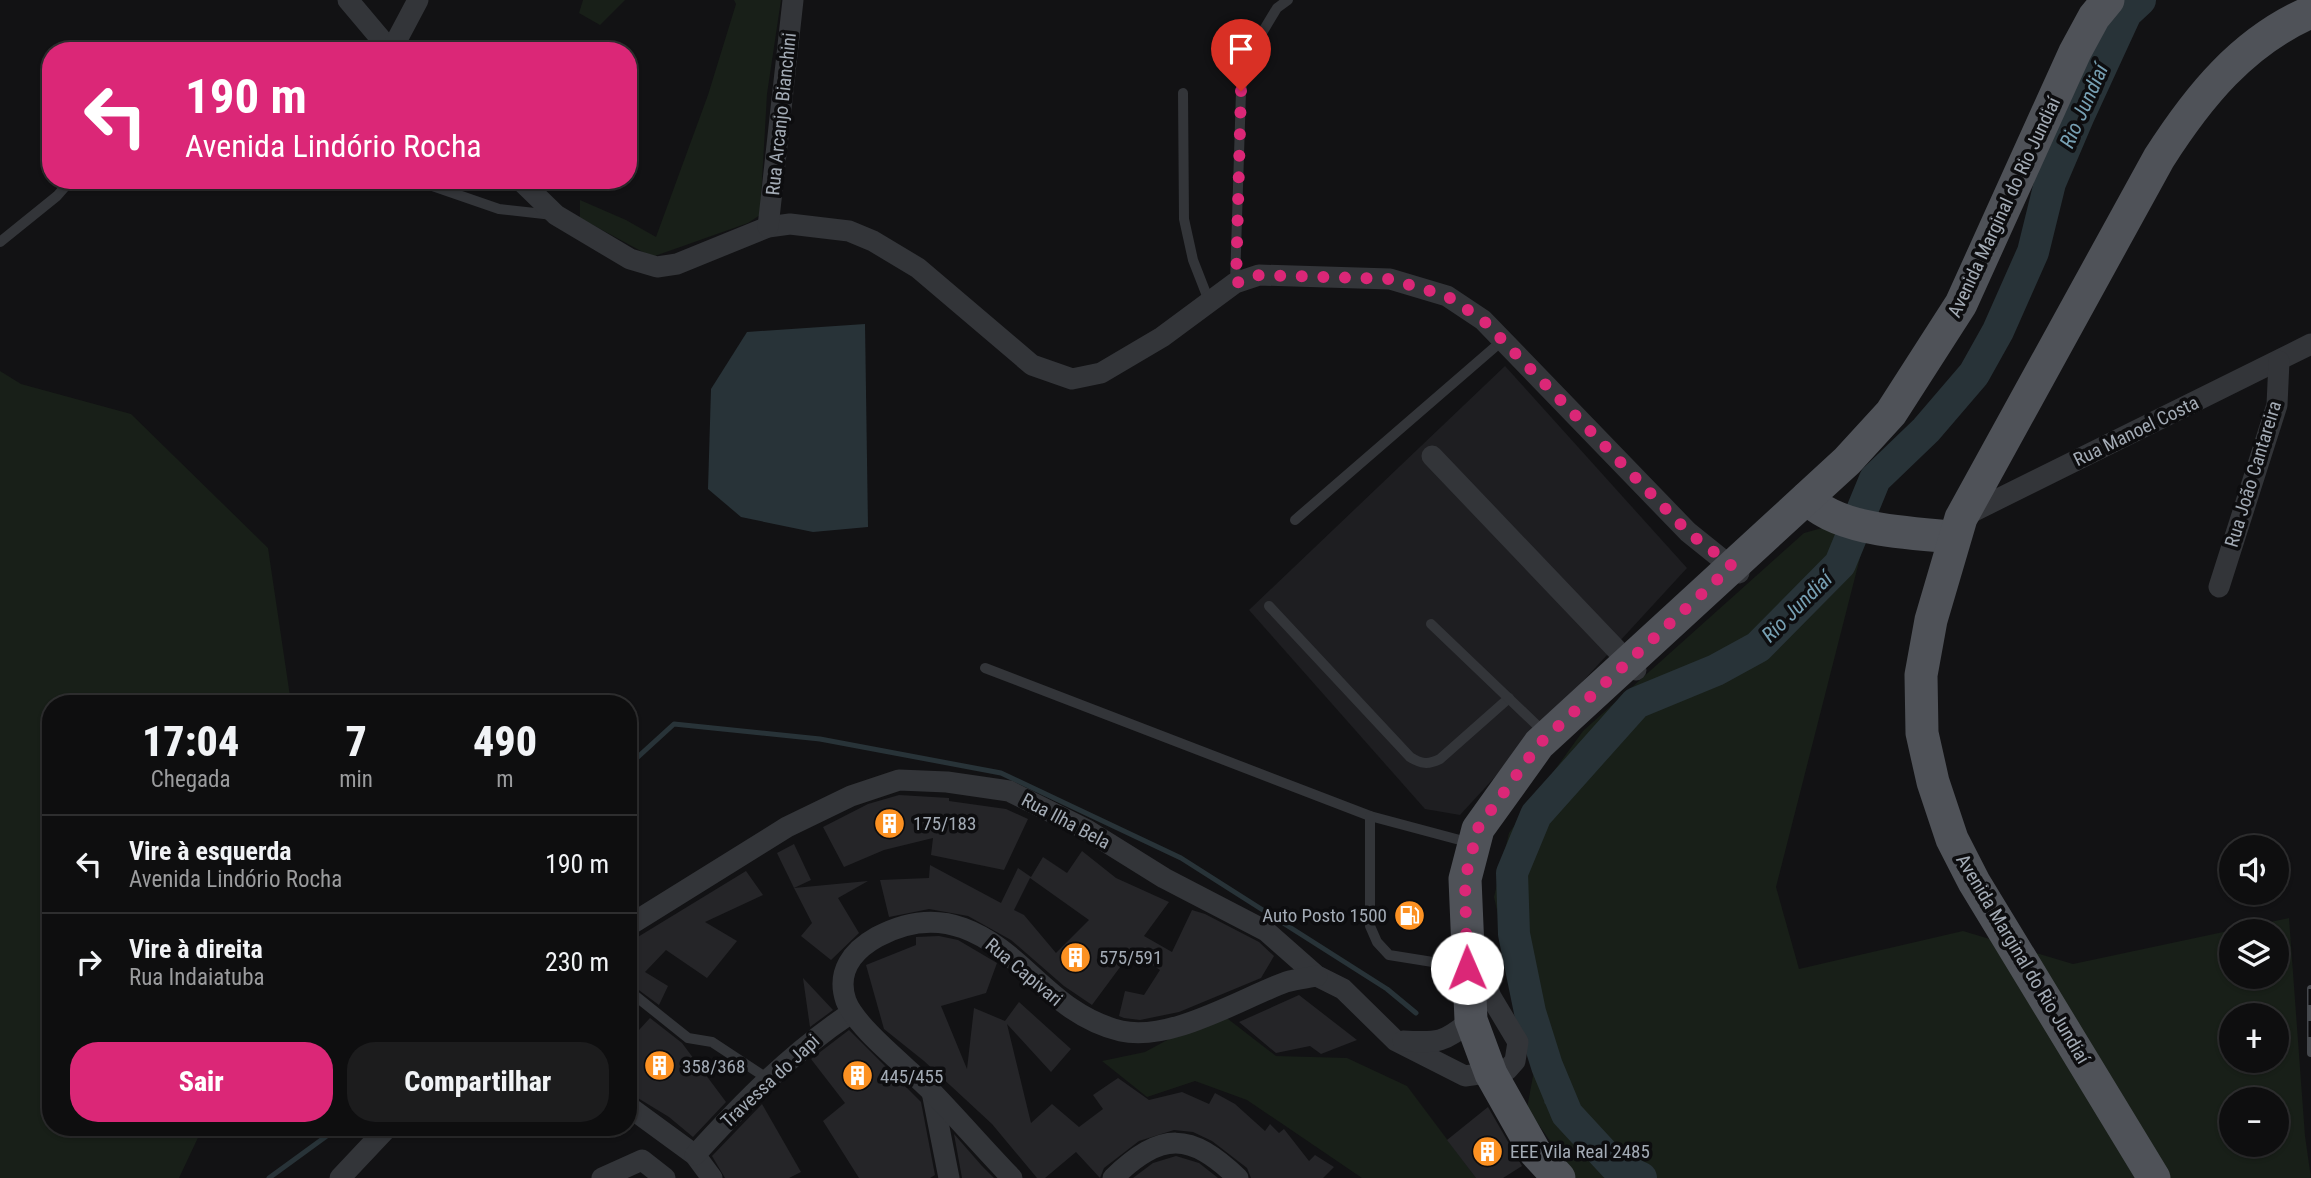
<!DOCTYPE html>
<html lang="pt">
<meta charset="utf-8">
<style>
:root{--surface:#0e0e0f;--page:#1c1c1d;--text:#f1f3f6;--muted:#9b9c9e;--line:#2e2e2f;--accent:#db2777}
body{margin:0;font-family:"Roboto Condensed",sans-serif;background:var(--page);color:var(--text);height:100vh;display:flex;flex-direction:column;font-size:26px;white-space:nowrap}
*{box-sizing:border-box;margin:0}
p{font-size:23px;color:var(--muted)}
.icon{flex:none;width:38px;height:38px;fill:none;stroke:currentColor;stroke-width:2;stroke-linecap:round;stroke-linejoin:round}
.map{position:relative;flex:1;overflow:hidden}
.side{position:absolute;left:42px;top:695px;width:595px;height:441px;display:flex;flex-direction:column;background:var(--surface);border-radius:28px;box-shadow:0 2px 5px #0004,0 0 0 2px var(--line)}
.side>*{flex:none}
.top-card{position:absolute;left:42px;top:42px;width:595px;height:147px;border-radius:28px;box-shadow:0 2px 5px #0004,0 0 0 2px var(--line);background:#db2777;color:#fff;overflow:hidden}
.buttons{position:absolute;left:2219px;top:835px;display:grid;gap:14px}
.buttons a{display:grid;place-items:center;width:70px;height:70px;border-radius:50%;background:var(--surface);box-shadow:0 2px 5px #0004,0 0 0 2px var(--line);font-size:35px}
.pin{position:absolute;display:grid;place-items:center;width:60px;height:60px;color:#fff;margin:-72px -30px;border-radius:50% 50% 50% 0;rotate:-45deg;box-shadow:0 0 7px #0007}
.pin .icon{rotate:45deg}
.me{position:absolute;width:77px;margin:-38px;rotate:359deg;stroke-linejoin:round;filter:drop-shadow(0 0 5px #0008)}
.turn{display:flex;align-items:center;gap:24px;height:147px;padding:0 28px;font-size:32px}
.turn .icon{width:91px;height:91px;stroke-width:2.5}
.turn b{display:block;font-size:49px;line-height:60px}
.eta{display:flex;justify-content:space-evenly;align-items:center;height:119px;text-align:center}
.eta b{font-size:42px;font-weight:800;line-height:49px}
.button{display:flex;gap:14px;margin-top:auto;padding:14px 28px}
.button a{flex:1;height:80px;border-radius:28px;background:var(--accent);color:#fff;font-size:28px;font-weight:800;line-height:80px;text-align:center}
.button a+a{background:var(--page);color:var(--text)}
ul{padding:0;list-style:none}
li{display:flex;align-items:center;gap:21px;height:98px;padding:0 28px;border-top:2px solid var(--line)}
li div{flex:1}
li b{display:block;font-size:26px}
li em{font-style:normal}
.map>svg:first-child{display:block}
.built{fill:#1e1e21}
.green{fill:#181f18;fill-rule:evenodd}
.water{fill:#283338}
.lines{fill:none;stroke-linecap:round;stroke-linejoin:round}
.stream{stroke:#283338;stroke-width:5}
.river{stroke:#283338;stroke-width:32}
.building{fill:#252528;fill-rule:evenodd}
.lane{stroke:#333539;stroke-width:10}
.street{stroke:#333539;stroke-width:21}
.primary{stroke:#4f5258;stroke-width:33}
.rail-casing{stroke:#46494e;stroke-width:8}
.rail{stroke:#0d0d0f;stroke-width:5;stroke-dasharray:16;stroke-linecap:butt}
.route{stroke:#db2777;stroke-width:12;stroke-dasharray:0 21.6}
.labels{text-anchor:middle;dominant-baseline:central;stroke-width:7;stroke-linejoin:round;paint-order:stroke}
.street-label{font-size:19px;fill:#a3abb5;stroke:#0d0d0f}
.poi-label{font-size:19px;fill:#a3abb5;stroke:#0d0d0f;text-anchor:start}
.water-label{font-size:21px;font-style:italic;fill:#77a0b3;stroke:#0d0d0f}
</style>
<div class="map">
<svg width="2311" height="1178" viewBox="0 0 2311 1178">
<rect width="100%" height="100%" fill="#121214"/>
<path class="built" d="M1505,366l182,202 -227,247 -35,-6 -176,-199z"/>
<g class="green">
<path d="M583,0h42l-25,25 -21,-12z"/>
<path d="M734,0h47l-14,94 -7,121 -12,8 -96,34 -72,-39v-18l46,20 30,17 52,-142 28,-91z"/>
<path d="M0,371l21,13 110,30 137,134 23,155 -240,1v423h152l-24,51h-179z"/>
<path d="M1822,528l42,14 -88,345 23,82 164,-38 110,33 216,-46 16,218 6,42h-735l-49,-70 7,-37 -40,-174 15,-64 74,-102 221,-198zM2231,931h46v45h-46zM2231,1015h46v45h-46zM2231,1099h46v45h-46z"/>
<path d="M1219,1012l57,44 71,2 60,28 69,92h-114l-115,-78 -52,-19 -48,16 -45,-36 43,-9z"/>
</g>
<path class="water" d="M865,324l3,203 -55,5 -72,-15 -33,-28 3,-100 36,-57z"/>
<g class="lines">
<g class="stream">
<path d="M628,766l46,-42 146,15 181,34 180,85 206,131 29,24"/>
<path d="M1547,1102l20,12"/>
<path d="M269,1178l70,-51"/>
</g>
<path class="river" d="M1641,1178l-27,-13 -47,-51 -20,-48 -17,-54 -16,-78 -2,-61 24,-58 100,-112 80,-33 42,-23 82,-83 35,-85 51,-49 48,-56 24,-43 35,-79 17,-69 29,-68 47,-102 14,-13"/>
</g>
<g class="building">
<path d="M899,795l50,3v3l57,8 22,10 -24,51 -73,-15 2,-17 -49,12 -40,17 -21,-40 45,-23z"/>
<path d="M794,844l17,36 -17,8 -17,-35z"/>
<path d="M1082,851l34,27 53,24 -25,34 28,16 20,-42 13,4 54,28 15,14 -13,22 -82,34 -39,8 -16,-2 -5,-2 6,-25 19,4 16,-25 -25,-17 1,-3 -4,1 -40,54 -28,-19 -53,-46 -43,-24 -39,-7 -40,8 -9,-37 49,-2 1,-13 71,38 17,-35 13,9 12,-20 24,16zM1030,878l59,42 -33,33 -32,-38 -10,-5z"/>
<path d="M746,871l17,24 -58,27 32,19 -30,37 -41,-28 -21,22 23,14 -9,19 -31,-23v-39z"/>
<path d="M868,881l-30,17 21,35 -28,27 -30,-24 11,-13 -18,-35z"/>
<path d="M939,936l19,4 39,23 -11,30 -45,13 26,63 7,-61 31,13 14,-19 52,47 -20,23 -44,-48 24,99 21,-19 27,23 24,-18 -10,-14 25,-17 31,22 33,-8 27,12 6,-11 20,11 30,27 5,-7 9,9 5,-4 25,32 6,-6 19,12 -11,11h-72l-4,-10 -35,-27 -19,-9 -19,-2 -35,11 -35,27 -4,10 -24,-26 -31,26h-8l-45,-54 -68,-63 -40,-32 -18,-64 50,-20v-8z"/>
<path d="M803,978l30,32 -23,17z"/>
<path d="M1299,995l58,45 -36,14 -11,-8 -34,7 -37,-31z"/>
<path d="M650,1018l32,25 44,59 -33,35 -24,-20 -41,-25v-50z"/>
<path d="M849,1030l72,72 14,73 -5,3h-71l-36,-57 22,-18 -34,-44z"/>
<path d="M762,1104l39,68 -12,6h-64l-13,-22z"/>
<path d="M1488,1107l34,59 -19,12h-27l-29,-38z"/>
<path d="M954,1134l28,32 12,12h-32z"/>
<path d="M1176,1156l23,7 19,15h-85l20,-15z"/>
</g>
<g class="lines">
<g class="lane">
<path d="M1183,93l1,126 9,41 16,41"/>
<path d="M415,180l84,29 54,6"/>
<path d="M0,242l57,-46 14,-16"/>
<path d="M1235,283l6,-192 7,-35 29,-48 11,-8"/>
<path d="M1295,520l208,-180"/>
<path d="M1269,606l141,151c11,7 18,8 30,2l69,-61"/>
<path d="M1431,624l114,109"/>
<path d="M985,668l385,148 101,27"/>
<path d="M1370,816v110l7,16 12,13 75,12"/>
<path d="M628,990l60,48 24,4 56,37"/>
</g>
<g class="street">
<path d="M348,0l43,51"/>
<path d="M391,51l27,-51"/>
<path d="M520,180l36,35 74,44 27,8 20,-3 91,-37 22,-3 59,7 24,10 45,27 114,97 40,14 29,-6 61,-36 73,-54 24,-8 131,4 57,17 36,24 205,212 51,41"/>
<path d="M768,227l25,-227"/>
<path d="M1432,456l204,214"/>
<path d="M1962,517l349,-173"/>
<path d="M2219,587l58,-182 2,-44"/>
<path d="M628,926l159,-99 64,-31 48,-16 48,2 62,9 78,39 77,48 102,53 51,45 26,13 53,52 69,35 42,-6 8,-9 3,-19 -27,-45 -8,-21 -1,-18"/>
<path d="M1403,1041c35,2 41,2 68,-21"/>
<path d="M932,1092l17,86"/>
<path d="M628,1106l67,49 17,23"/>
<path d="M695,1155c48,-53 96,-102 156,-142"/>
<path d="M340,1178l48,-51"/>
<path d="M602,1178l40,-18 23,18"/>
<path d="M1012,1178c-27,-28 -52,-57 -79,-85 -22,-23 -77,-65 -87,-92 -10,-29 6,-50 31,-64 28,-15 56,-20 86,-9 61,22 87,86 158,103 50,11 119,-32 165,-49 10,-3 21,-4 31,-6"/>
<path d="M1113,1178c49,-47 77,-46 125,0"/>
</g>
<g class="primary">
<path d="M1807,498c30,33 104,35 146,39"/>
<path d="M1559,1178l-24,-26 -44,-78 -20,-54 -6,-141 13,-50 61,-85 308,-283 44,-48 70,-109 114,-252 19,-35 14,-17"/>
<path d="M2154,1178l-180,-296 -22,-43 -19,-57 -11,-49 -1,-58 10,-55 30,-102 198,-360c39,-61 84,-117 152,-146"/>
</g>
<defs>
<path id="rail" d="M2311,989v64"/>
</defs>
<use href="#rail" class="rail-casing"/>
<use href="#rail" class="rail"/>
</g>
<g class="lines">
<path class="route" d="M1241,91l-5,192 23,-8 131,4 57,17 36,24 205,212 44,34 -193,178 -61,84 -13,51 2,89"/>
</g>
<defs>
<symbol id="building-disc" viewBox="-11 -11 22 22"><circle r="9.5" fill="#fc9122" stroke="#0d0d0f"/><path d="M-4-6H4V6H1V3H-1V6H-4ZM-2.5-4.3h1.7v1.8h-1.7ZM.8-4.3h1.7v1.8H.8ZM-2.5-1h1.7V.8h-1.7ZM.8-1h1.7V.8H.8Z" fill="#fff"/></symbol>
<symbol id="fuel-disc" viewBox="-11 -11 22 22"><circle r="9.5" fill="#fc9122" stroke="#0d0d0f"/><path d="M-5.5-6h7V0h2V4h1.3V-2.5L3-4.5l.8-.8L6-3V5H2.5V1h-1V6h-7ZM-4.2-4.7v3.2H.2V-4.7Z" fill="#fff"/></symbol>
</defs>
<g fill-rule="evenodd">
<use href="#building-disc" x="872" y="806" width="35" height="35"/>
<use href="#fuel-disc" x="1392" y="898" width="35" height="35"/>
<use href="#building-disc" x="1058" y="940" width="35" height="35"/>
<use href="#building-disc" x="642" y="1048" width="35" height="35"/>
<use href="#building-disc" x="840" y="1058" width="35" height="35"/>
<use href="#building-disc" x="1470" y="1134" width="35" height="35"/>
</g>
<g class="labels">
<g class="street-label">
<text transform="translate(781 114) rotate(-84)">Rua Arcanjo Bianchini</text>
<text transform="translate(2004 207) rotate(-65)">Avenida Marginal do Rio Jundiaí</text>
<text transform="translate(2136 431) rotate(-26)">Rua Manoel Costa</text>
<text transform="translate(2253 474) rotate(-73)">Rua João Cantareira</text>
<text transform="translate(1066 821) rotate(28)">Rua Ilha Bela</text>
<text transform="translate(2023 959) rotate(59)">Avenida Marginal do Rio Jundiaí</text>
<text transform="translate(1024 972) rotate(40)">Rua Capivari</text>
<text transform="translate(770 1081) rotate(-43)">Travessa do Japi</text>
</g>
<g class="poi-label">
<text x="913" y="823">175/183</text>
<text x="1387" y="915" text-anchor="end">Auto Posto 1500</text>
<text x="1099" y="957">575/591</text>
<text x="682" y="1066">358/368</text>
<text x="880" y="1076">445/455</text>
<text x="1510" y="1151">EEE Vila Real 2485</text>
</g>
<g class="water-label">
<text transform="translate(2084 106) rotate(-66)">Rio Jundiaí</text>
<text transform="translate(1797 607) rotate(-45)">Rio Jundiaí</text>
</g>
</g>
</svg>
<div class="buttons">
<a><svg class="icon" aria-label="sound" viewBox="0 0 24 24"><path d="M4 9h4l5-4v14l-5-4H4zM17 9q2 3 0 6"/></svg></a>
<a><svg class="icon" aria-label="layers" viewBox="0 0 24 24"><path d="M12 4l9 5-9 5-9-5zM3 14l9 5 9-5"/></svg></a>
<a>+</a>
<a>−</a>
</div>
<div class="pin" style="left:1241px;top:91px;background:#d93025"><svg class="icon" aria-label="arrive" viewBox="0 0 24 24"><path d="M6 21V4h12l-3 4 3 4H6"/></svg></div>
<svg class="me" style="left:1467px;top:968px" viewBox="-20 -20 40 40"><circle r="19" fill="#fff"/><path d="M0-13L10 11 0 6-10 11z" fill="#db2777"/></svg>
<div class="top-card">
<div class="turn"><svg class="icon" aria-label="left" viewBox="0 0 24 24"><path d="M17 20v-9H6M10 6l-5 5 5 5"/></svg><div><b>190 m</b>Avenida Lindório Rocha</div></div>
</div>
<section class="side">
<div class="eta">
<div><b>17:04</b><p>Chegada</p></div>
<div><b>7</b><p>min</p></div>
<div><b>490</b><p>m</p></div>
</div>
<ul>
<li><svg class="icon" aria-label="left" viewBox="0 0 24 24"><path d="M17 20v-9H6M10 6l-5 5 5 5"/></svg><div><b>Vire à esquerda</b><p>Avenida Lindório Rocha</p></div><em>190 m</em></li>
<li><svg class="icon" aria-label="right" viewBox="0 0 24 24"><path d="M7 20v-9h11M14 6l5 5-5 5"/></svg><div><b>Vire à direita</b><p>Rua Indaiatuba</p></div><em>230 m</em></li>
</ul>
<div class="button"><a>Sair</a><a>Compartilhar</a></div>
</section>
</div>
